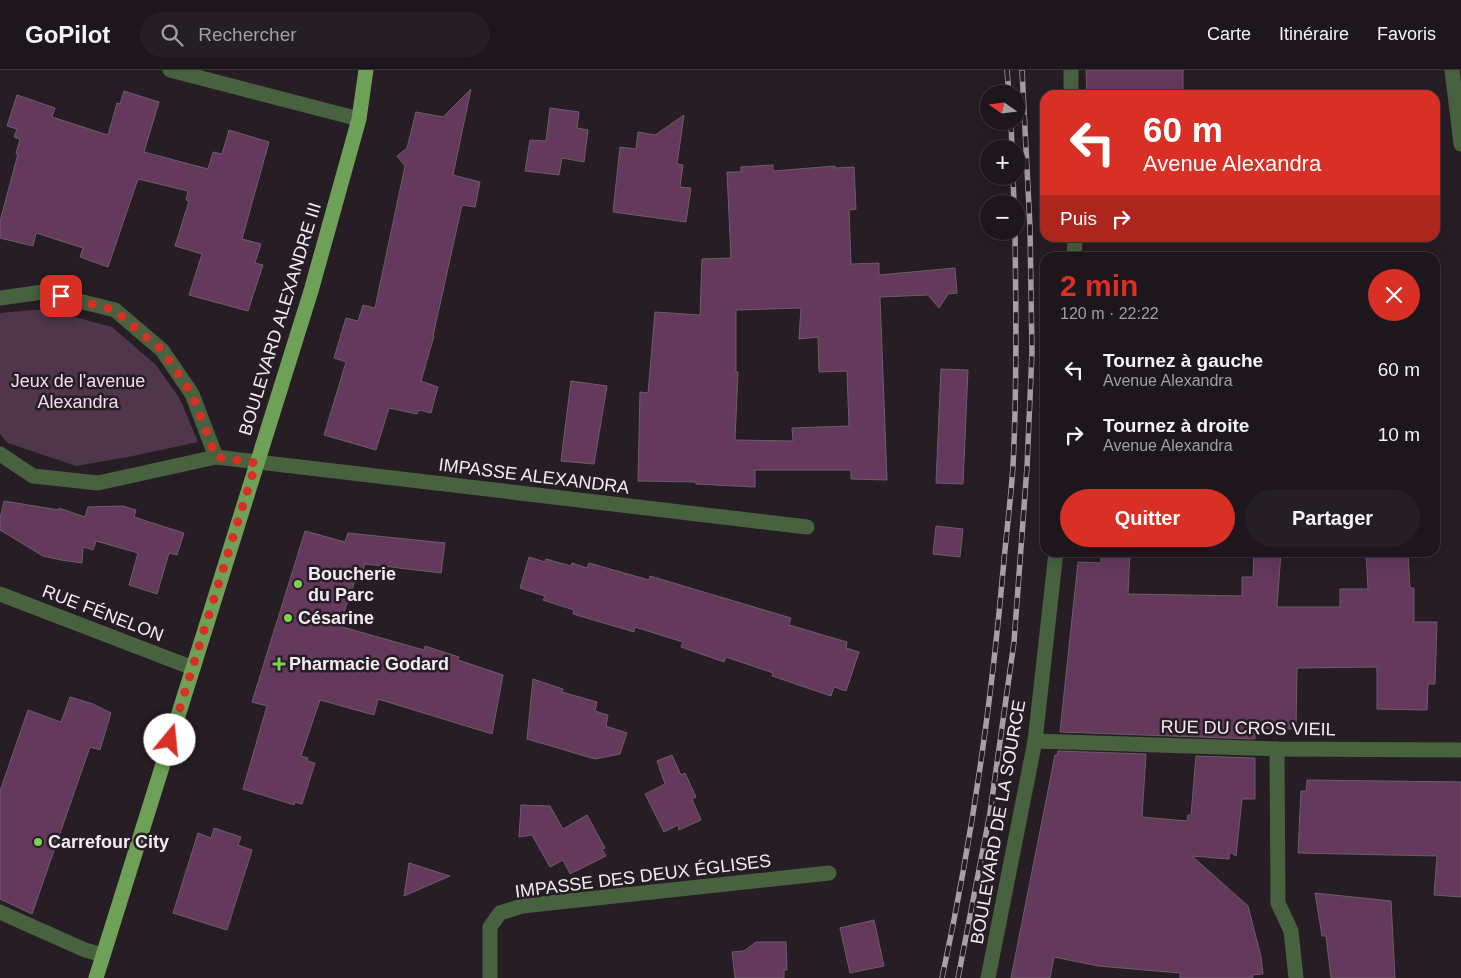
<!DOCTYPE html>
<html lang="fr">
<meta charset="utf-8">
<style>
:root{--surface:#1d161c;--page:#251f25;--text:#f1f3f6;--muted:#a09fa3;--line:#3b353b;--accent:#d93025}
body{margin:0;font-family:Helvetica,sans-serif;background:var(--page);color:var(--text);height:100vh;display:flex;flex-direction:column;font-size:19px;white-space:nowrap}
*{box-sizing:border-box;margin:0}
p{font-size:16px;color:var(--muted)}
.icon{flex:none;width:28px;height:28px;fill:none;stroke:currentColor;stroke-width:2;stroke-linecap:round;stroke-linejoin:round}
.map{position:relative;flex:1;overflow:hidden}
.panel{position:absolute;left:1040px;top:182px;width:400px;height:305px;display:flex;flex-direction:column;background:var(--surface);border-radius:15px;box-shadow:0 5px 20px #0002,0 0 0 1px var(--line)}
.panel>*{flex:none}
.guide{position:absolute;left:1040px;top:20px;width:400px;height:152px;border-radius:15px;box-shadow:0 5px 20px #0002,0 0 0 1px var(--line);background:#d93025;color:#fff;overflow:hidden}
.needle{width:32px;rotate:284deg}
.buttons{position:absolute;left:980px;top:15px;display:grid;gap:10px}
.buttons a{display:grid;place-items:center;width:45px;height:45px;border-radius:50%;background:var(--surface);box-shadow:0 5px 20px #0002,0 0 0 1px var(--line);font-size:25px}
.pin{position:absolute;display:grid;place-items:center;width:42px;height:42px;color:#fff;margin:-21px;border-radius:10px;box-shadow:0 2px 8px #0006}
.me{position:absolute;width:55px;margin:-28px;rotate:17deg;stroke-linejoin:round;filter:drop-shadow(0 0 4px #0008)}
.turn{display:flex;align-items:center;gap:18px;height:105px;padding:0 20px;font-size:22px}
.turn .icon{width:65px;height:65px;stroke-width:2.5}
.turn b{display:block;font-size:35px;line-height:42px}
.then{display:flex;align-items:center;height:48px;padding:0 20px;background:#0003;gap:10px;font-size:19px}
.round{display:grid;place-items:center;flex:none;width:52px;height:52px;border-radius:26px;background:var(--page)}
.overview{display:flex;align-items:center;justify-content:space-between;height:85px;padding:0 20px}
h1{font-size:30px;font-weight:700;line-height:38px;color:var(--accent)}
.button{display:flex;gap:10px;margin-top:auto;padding:10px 20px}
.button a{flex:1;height:58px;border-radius:30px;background:var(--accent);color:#fff;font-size:20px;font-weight:700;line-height:58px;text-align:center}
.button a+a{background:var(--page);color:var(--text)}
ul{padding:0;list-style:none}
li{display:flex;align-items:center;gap:15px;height:65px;padding:0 20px}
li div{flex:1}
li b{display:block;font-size:19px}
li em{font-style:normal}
header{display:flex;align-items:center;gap:30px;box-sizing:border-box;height:70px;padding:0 25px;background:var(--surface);border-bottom:1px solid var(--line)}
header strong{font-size:24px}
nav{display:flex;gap:28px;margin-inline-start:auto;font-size:18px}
.search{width:350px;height:45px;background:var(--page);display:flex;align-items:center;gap:12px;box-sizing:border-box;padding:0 18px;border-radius:28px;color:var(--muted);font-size:19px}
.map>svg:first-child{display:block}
.green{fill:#50364b}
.building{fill:#64395c;stroke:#6b5e68;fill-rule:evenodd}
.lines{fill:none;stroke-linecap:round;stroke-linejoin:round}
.minor{stroke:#48613e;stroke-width:15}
.major{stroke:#6ea157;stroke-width:15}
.rail-casing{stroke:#a79fa6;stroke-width:5.5}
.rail{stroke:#271d25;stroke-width:4;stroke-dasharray:11;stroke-linecap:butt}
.route{stroke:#d93025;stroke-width:9;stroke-dasharray:0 16.2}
.poi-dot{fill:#7dd154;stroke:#271d25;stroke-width:2}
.labels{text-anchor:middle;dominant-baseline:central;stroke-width:5;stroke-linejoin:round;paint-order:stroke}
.street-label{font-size:18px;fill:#f3ecf2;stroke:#271d25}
.park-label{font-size:18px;fill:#f7daf0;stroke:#271d25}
.poi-label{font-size:18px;font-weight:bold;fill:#f3ecf2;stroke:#271d25;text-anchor:start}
</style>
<header>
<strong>GoPilot</strong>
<div class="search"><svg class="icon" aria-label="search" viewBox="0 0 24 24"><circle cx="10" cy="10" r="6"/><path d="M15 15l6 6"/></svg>Rechercher</div>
<nav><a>Carte</a><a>Itinéraire</a><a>Favoris</a></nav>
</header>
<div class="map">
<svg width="1461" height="908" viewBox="0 0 1461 908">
<rect width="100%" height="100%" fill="#271d25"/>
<path class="green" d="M45,239l67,18 44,38 24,34 18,43 -70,15 -52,9 -68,-23 -8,-9v-121z"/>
<g class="building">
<path d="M1086,0h97v21l-60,1v3h-36z"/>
<path d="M471,19l-18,86 27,7 -5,25 -13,-2 -29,131h1l-13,45 17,6 -7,26 -12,-3 -2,4 -28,-6 -13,42 -52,-15 22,-73 -12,-4 12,-40 12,3 5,-16 12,3 30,-142 -8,-10 10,-8 9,-36 27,5z"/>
<path d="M124,21l35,11 -15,50 64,17 5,-17 9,2 7,-24 40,12 -27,97 19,5 -6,19 8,2 -15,46 -59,-16 13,-41 -27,-8 14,-45 -3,-1 2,-9 -50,-12 -30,88 -28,-10 3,-9 -47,-15 -3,13 -33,-8v-17l18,-67h-2l4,-15 -6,-2 3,-8 -10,-3 10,-31 38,13 -3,9 56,18 9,-32 3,1z"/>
<path d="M550,38l29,4 -2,16 11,2 -4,32 -22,-4 -3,17 -34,-4 5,-31 16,1z"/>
<path d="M684,45l-7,49 6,1 -3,22 11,1 -5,34 -73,-10 7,-65 16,2 2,-17 17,3z"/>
<path d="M773,95v6l62,-5v2l19,-1 2,42 -7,1 2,54 28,-1v12l76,-7 2,25 -9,1 -9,14 -11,-13 -48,2 7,183 -36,-1v-9h-96v17l-59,-3v-2l-58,-1 2,-89 8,1 7,-81 45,3 2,-56 29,-1 -4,-86h14v-5zM801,238l-2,31 19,-2 1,35 28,-1 2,55 -57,2 1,13 -58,-1 3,-68h-2v-62z"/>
<path d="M941,299l27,1 -5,114 -27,-1z"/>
<path d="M571,311l36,5 -13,78 -33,-3z"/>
<path d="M4,431l55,9v-2l26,9 3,-10 35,-1 13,4 -2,7 50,16 -7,22 -8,-2 -12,41 -28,-9 9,-32 -42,-12 -3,9 -10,-3 -1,16 -21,-3 -18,-4 -43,-26v-11z"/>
<path d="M936,456l27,3 -3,28 -27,-3z"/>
<path d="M305,461l40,11 3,-9 97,10 -4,30 -76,-9 -5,15 -4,-1 -17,48 85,24 1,-4 34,11 -1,3 45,15 -11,59 -114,-35 -4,16 -54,-15 -19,56 7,2 -1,3 8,2 -13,41 -7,-2 -1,3 -51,-16 24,-83 -15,-4z"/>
<path d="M1101,482h29l-2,42 114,2v-19h11l1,-25h27l-4,55h63v-18h28l-2,-37h42l2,36h4v34h23l-2,62h-7l-1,26 -50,-1v-42l-80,1 -1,61 -41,-1v11l-195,-7 18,-170 23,1z"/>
<path d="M529,487l16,5 1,-3 25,7 1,-3 15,5 2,-5 60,17 1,-4 141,42 -2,7 58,17 -1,6 13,4 -13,39 -12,-4 -3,9 -59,-20 1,-3 -47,-16 -2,5 -43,-15 2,-5 -48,-15 -1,5 -61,-18 1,-4 -31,-10 2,-4 -25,-8z"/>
<path d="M533,609l30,10 -1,3 35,10 -2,9 13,4 -2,11 21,7 -7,21 -25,5 -68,-20z"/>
<path d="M70,627l23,7 18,9 -11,37 -10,-3 -58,167 -32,-15v-108l28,-81 33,12z"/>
<path d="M1058,681l88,3 -4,63 45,4 1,-6h3l5,-59 59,2v41h-13l-6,57 -6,-4 -1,7 -37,-3 56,50 13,51 2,17 -11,1 1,3h-73v-5l-82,-7 -44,-9 -4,21h-39l44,-223h2z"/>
<path d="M672,685l9,20 4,-2 11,24 -4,2 9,21 -22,10 -1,-5 -14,7 -19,-38 20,-10 -8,-23z"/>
<path d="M1307,710l154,2v115l-27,-2 3,-39 -139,-3 3,-62h5z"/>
<path d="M521,735l29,1 13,23 24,-14 18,33 -3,1 4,7 -36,18 -7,-14 -13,7 -18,-32 -13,2z"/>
<path d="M214,758l27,9 -3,8 14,5 -25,80 -54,-17 25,-80 13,5z"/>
<path d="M409,793l41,13 -46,20z"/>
<path d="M1315,823l76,8 4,77h-64l-5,-42h-4z"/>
<path d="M874,850l10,46 -34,7 -10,-45z"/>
<path d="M756,872h30l1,28h-3v8h-49l-3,-26 12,-1z"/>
</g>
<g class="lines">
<g class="minor">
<path d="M170,0l189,49"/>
<path d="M1071,0v25"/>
<path d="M1452,0l9,74"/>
<path d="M1074,188l1,-20"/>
<path d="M0,228l43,-6 72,18 47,40 30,44 24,63"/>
<path d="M0,384l33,22 65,7 118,-26 591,70"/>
<path d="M0,524l193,74"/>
<path d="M1035,671l242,8 184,1"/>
<path d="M1277,679l1,154 13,28 5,47"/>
<path d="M0,842l85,38 18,5"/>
<path d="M490,908v-51l10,-14 22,-7 307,-33"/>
<path d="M988,908l47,-237 21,-189"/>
</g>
<path class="major" d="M96,908l215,-687 48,-172 7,-49"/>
<defs>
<g id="rail">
<path d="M1007,0l2,24"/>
<path d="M1011,51l1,28"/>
<path d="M1013,106l1,28"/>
<path d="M942,908c30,-138 50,-278 62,-418 3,-32 7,-63 9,-94 4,-79 3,-157 2,-235"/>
<path d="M958,908l32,-165 24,-171 13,-175 5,-115 -2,-125 -8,-157"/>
</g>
</defs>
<use href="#rail" class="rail-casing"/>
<use href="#rail" class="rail"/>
</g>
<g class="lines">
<path class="route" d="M61,226l53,14 48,40 30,44 24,63 40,6 -86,277"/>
</g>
<g class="poi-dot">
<circle cx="298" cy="514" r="5"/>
<circle cx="288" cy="548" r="5"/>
<path d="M276.5 586.5h5v5h5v5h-5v5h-5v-5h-5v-5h5z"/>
<circle cx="38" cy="772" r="5"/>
</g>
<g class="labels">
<g class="street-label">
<text transform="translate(280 249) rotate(-73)">BOULEVARD ALEXANDRE III</text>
<text transform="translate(534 406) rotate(7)">IMPASSE ALEXANDRA</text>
<text transform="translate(103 543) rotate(21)">RUE FÉNELON</text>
<text transform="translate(1248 658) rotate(1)">RUE DU CROS VIEIL</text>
<text transform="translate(998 752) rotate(-80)">BOULEVARD DE LA SOURCE</text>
<text transform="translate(643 806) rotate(-7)">IMPASSE DES DEUX ÉGLISES</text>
</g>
<g class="park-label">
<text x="78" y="311">Jeux de l'avenue<tspan x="78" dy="21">Alexandra</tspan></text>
</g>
<g class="poi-label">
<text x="308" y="504">Boucherie<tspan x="308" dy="21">du Parc</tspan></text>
<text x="298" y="548">Césarine</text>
<text x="289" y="594">Pharmacie Godard</text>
<text x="48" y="772">Carrefour City</text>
</g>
</g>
</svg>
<div class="buttons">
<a><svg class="needle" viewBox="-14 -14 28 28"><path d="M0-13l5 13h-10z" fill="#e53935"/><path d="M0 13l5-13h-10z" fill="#a09fa3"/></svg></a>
<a>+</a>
<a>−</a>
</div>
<div class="pin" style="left:61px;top:226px;background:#d93025"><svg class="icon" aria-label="arrive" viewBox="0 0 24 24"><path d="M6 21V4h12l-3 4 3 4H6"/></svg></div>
<svg class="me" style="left:170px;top:670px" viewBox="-20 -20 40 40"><circle r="19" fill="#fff"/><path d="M0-13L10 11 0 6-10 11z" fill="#d93025"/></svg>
<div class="guide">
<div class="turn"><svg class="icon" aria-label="left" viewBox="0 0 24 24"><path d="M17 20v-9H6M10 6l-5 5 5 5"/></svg><div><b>60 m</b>Avenue Alexandra</div></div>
<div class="then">Puis<svg class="icon" aria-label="right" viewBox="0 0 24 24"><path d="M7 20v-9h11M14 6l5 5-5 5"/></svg></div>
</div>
<section class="panel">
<div class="overview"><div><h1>2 min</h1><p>120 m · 22:22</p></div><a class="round" style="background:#d93025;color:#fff"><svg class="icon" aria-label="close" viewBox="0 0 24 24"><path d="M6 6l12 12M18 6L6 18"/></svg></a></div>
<ul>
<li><svg class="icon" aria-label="left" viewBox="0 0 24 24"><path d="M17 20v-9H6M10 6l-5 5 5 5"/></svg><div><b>Tournez à gauche</b><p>Avenue Alexandra</p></div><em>60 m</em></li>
<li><svg class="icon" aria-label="right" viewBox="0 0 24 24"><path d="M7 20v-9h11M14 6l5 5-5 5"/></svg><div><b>Tournez à droite</b><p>Avenue Alexandra</p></div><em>10 m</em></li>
</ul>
<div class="button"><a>Quitter</a><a>Partager</a></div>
</section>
</div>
